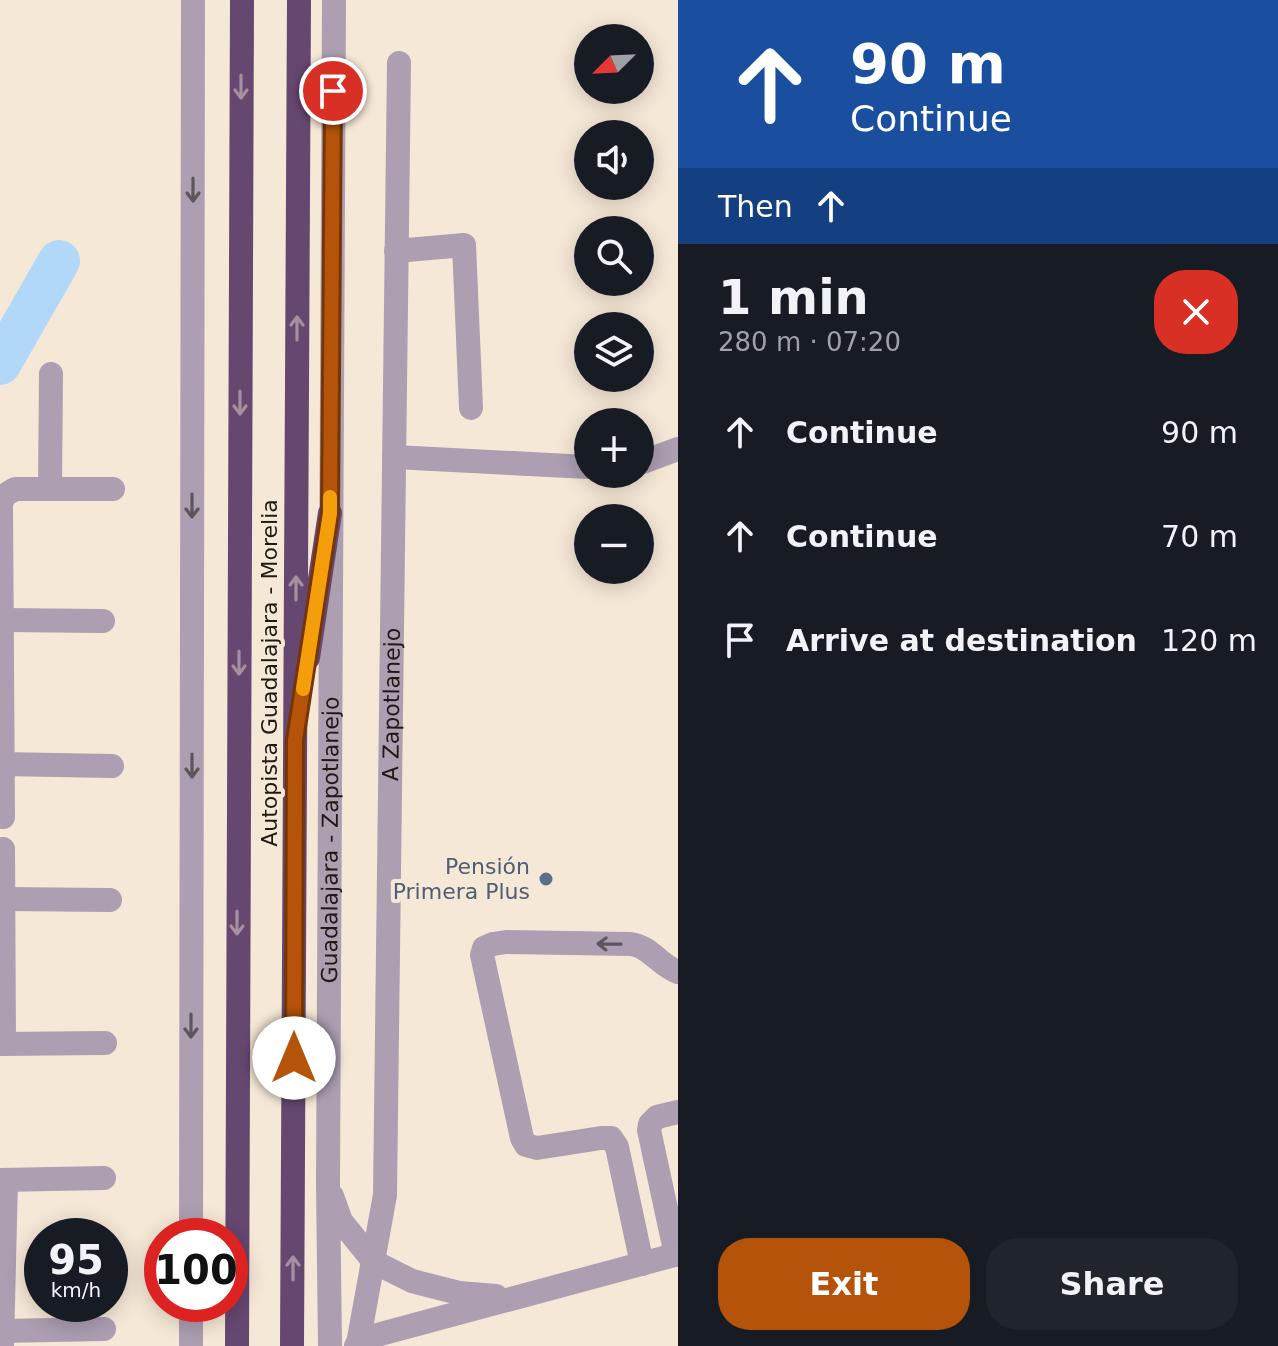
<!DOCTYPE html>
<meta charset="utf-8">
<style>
:root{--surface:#171b24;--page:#20242c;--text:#f1f3f6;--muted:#9ea1a6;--accent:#b45309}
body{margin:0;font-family:"DejaVu Sans",sans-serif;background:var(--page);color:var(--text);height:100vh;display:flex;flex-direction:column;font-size:30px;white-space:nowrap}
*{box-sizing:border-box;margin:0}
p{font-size:26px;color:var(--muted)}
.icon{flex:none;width:44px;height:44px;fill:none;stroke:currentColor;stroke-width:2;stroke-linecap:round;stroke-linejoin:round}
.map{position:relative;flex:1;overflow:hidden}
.sheet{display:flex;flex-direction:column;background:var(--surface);width:600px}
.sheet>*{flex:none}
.hud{background:#1a4fa0;color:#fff;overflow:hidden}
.needle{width:52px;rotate:246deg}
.buttons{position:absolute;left:574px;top:24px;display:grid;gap:16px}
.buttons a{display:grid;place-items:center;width:80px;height:80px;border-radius:50%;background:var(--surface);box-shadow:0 4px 20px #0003;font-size:40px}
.speed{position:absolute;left:24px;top:1218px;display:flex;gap:16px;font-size:40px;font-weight:700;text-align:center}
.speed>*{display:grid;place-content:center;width:104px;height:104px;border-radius:50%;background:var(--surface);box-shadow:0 4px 20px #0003;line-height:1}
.speed small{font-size:20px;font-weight:400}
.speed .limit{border:12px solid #d22;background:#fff;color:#111}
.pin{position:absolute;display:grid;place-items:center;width:68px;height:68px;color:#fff;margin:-34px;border:4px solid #fff;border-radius:50%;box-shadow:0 2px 8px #0007}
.me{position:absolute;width:88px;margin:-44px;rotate:0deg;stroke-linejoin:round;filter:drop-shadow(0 0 6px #0008)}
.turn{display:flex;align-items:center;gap:28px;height:168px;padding:0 40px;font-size:36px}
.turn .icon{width:104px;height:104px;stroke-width:2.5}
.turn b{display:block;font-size:56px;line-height:68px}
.then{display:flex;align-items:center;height:76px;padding:0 40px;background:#0003;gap:16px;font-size:30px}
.round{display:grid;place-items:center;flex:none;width:84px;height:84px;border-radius:32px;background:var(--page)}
.overview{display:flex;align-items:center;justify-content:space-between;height:136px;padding:0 40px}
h1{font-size:48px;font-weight:700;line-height:60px}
.cta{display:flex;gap:16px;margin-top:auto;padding:16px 40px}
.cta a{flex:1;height:92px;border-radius:32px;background:var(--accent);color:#fff;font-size:32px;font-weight:700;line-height:92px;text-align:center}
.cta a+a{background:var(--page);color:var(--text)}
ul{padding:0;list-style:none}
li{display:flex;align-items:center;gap:24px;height:104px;padding:0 40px}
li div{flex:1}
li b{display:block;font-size:30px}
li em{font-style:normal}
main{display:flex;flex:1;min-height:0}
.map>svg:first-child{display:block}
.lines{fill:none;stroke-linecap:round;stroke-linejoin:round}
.river{stroke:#b1d8f8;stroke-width:42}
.minor{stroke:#ad9eb2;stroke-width:24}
.highway{stroke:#654770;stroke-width:24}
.oneway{stroke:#a68f9e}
.oneway2{stroke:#5e555b}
.route-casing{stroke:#753606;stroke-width:20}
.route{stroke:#b45309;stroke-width:14}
.slow{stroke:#f59e0b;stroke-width:14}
.service-dot{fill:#5c6f8a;stroke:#f6e8d7;stroke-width:3}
.labels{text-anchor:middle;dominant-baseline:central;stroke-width:8;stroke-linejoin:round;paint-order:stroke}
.street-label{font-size:22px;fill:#1e1913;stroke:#f6e8d7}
.service-label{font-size:22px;fill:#4e5e75;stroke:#f6e8d7;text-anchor:end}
</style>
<main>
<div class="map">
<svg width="678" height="1346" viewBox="0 0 678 1346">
<rect width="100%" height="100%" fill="#f6e8d7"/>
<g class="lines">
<path class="river" d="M0,364l59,-103"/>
<g class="minor">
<path d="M396,251l68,-6 7,163"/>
<path d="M394,457l194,10"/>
<path d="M640,463l38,-14"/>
<path d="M50,489l1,-115"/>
<path d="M2,620l101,1"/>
<path d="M0,764l112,2"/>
<path d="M3,817l-2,-314 4,-8 10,-6h98"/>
<path d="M3,849l1,195"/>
<path d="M4,899l106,1"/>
<path d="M0,1044l105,-1"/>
<path d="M0,1180l104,-2"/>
<path d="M332,1196l9,25 33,41 38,19 47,12 37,3"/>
<path d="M191,1236l2,-1236"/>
<path d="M676,1255l-27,-125 1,-6 7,-7 21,-5"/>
<path d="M642,1264l-25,-117 -6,-9h-10l-64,10 -11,-3 -4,-7 -40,-183 2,-7 9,-4 13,-2 125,2c20,3 29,22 47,28"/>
<path d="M191,1304v42"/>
<path d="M2,1331l102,-2"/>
<path id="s1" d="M358,1344l27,-149 14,-1132"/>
<path d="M2,1346l4,-166"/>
<path id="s2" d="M330,1346l-2,-161 6,-1185"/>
<path d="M356,1346l17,-10 305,-82"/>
</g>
<g class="highway">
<path d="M308,658l22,-145"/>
<path d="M237,1346l5,-1346"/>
<path d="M292,1346l7,-1346"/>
</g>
</g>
<defs><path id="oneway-shaft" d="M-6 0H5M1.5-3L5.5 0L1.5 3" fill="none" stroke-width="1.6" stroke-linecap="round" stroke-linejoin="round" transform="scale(2)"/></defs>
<g class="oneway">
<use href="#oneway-shaft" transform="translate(241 87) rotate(90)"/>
<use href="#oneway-shaft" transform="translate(297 328) rotate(-90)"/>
<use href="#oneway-shaft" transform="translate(240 403) rotate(90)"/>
<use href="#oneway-shaft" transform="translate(296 588) rotate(-90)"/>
<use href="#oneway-shaft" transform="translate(239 663) rotate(90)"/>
<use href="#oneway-shaft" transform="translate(237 923) rotate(90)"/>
<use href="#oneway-shaft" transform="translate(293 1268) rotate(-90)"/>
</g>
<g class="oneway2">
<use href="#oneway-shaft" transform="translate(193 190) rotate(90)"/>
<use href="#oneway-shaft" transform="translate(192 506) rotate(90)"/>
<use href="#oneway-shaft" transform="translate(192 766) rotate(90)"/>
<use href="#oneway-shaft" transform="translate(609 944) rotate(-179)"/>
<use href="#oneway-shaft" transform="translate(191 1026) rotate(90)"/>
</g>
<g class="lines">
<defs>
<path id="route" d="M294,1058l1,-318 35,-227 3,-422"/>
</defs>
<use href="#route" class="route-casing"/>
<use href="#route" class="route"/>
<path class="slow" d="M303,689l27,-176v-16"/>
</g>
<circle class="service-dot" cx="546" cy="879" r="8"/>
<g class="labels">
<g class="street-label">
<text transform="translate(269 673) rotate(-90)">Autopista Guadalajara - Morelia</text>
<text stroke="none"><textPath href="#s1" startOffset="642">A Zapotlanejo</textPath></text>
<text stroke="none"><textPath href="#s2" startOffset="506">Guadalajara - Zapotlanejo</textPath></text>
</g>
<g class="service-label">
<text x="530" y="866">Pensión<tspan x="530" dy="25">Primera Plus</tspan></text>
</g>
</g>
</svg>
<div class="buttons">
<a><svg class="needle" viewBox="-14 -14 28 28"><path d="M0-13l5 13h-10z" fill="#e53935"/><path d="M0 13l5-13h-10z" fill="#9ea1a6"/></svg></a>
<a><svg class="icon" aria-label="sound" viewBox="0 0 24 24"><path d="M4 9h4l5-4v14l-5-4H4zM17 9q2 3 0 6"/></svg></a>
<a><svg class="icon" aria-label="search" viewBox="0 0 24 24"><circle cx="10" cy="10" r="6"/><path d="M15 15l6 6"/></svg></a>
<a><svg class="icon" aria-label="layers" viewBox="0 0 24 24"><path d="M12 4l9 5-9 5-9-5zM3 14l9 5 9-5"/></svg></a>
<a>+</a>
<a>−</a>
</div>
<div class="speed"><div>95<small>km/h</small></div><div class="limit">100</div></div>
<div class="pin" style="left:333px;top:91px;background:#d93025"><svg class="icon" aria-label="arrive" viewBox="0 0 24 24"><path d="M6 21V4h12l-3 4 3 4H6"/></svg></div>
<svg class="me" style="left:294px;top:1058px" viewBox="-20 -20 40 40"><circle r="19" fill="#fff"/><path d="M0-13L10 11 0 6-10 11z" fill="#b45309"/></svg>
</div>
<section class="sheet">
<div class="hud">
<div class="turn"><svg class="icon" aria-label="ahead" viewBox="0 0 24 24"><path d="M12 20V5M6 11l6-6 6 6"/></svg><div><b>90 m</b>Continue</div></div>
<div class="then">Then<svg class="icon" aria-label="ahead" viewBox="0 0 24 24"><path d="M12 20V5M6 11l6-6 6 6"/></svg></div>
</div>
<div class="overview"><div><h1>1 min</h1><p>280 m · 07:20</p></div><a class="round" style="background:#d93025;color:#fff"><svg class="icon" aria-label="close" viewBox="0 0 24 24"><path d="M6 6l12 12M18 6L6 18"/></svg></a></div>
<ul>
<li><svg class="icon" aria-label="ahead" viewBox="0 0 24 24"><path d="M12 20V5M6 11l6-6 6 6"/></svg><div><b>Continue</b></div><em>90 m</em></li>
<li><svg class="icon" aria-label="ahead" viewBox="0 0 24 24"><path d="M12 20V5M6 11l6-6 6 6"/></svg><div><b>Continue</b></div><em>70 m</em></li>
<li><svg class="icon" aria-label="arrive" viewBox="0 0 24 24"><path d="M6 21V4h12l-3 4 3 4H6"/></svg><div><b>Arrive at destination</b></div><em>120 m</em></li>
</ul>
<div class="cta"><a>Exit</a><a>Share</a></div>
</section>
</main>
